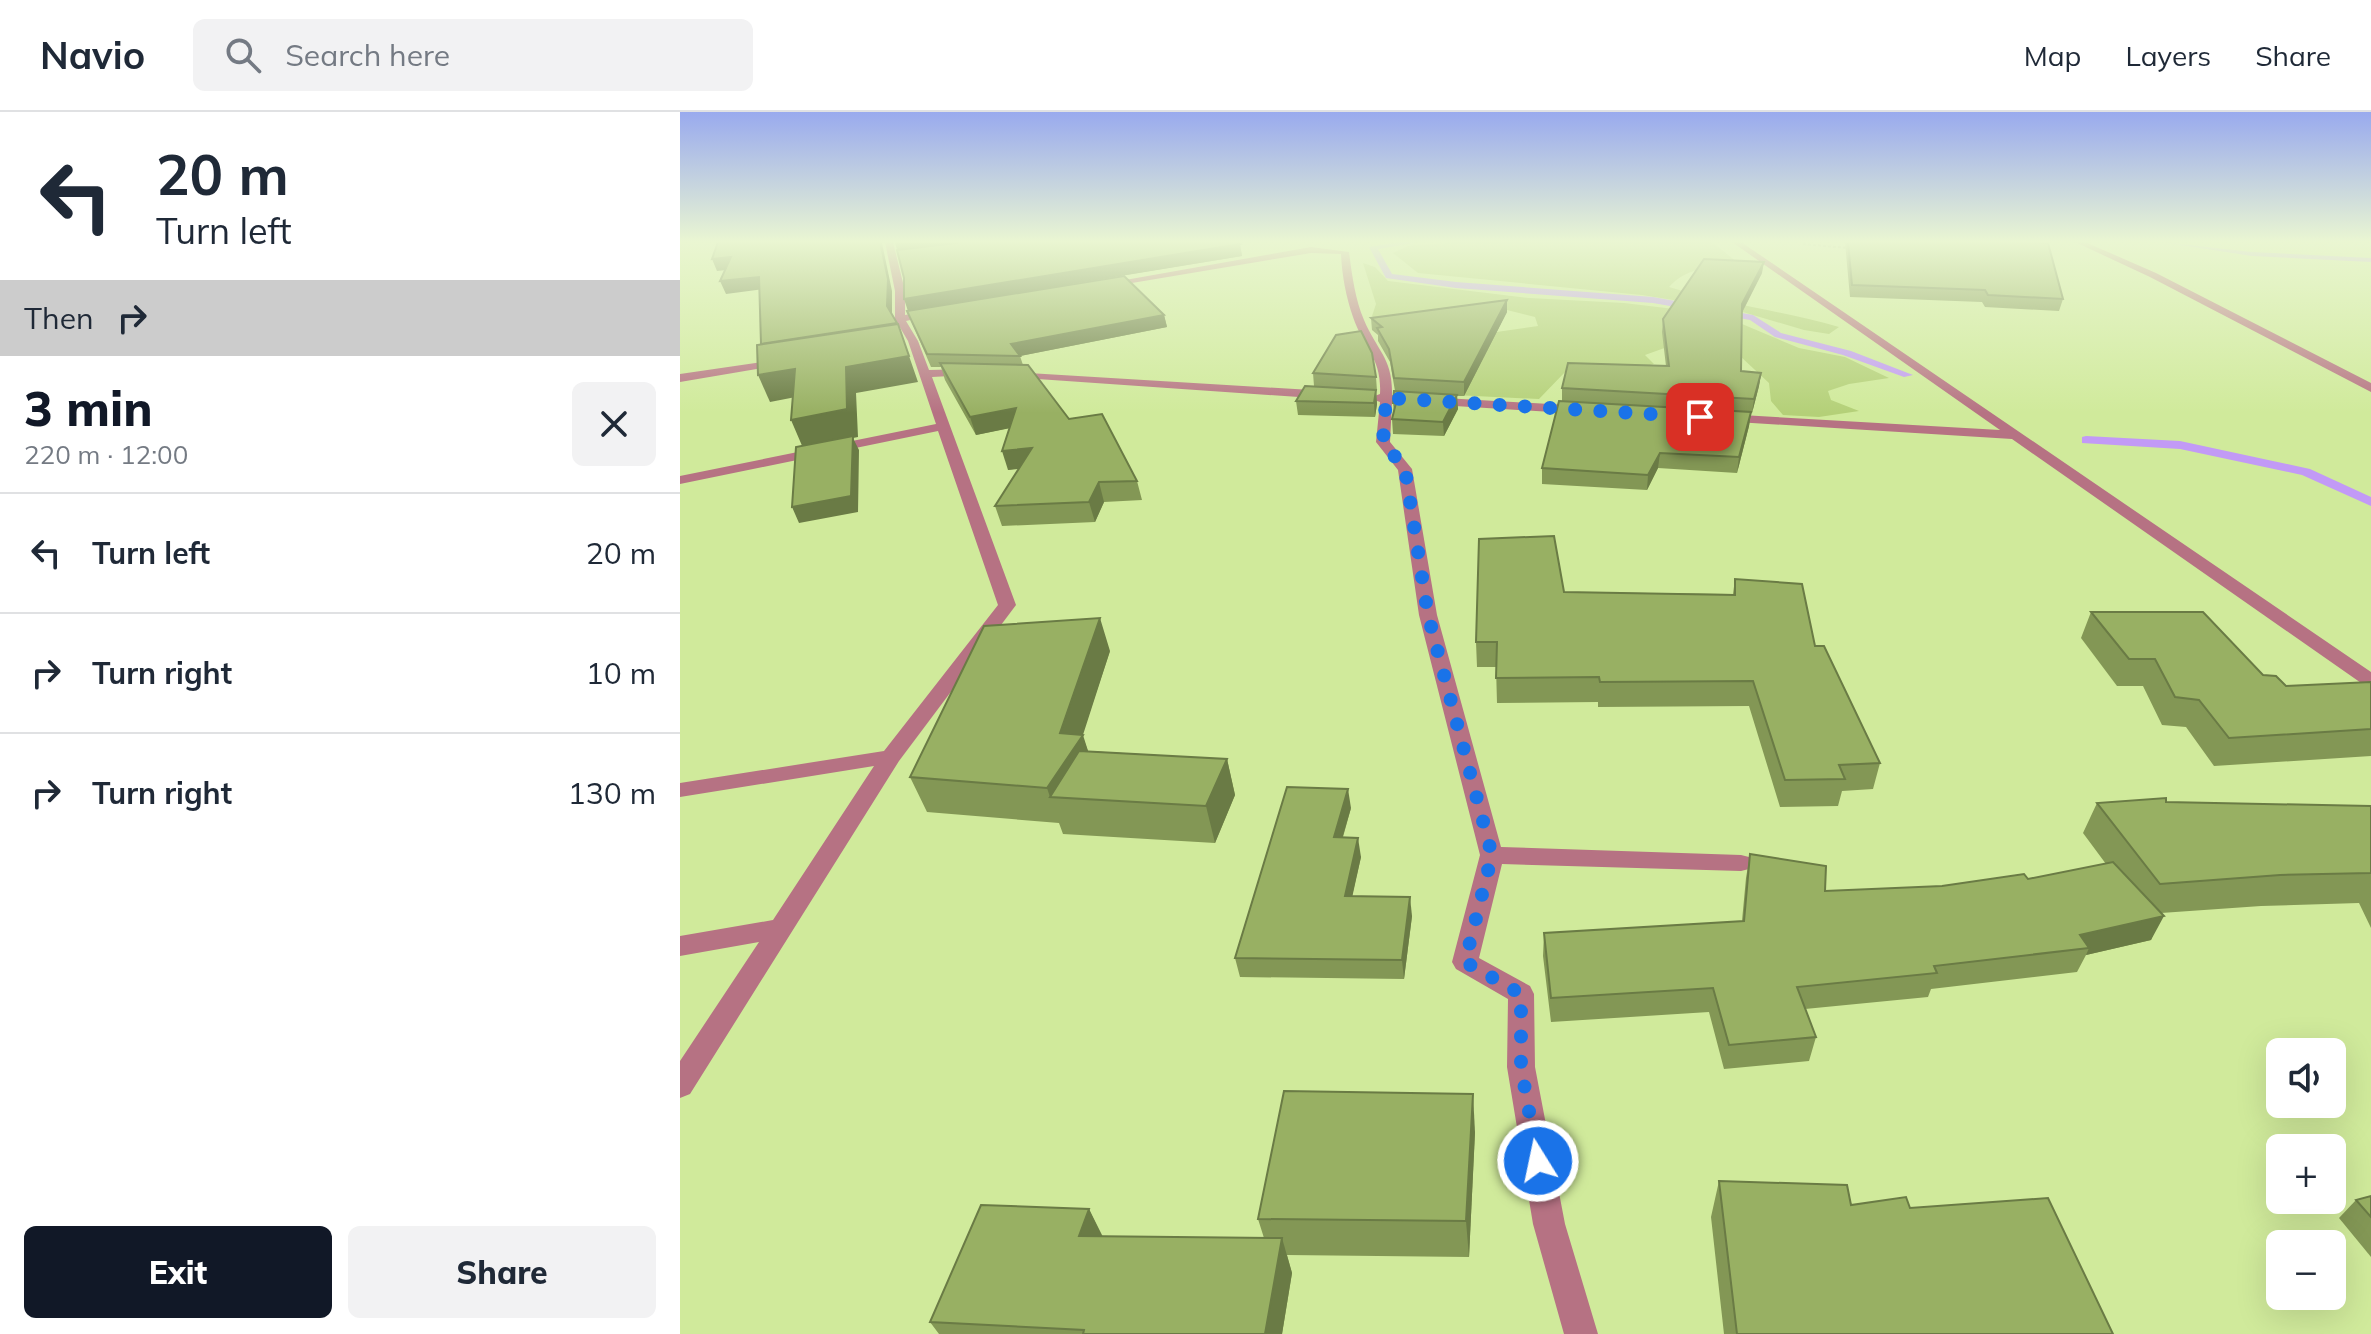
<!DOCTYPE html>
<meta charset="utf-8">
<style>
:root{--surface:#fff;--page:#f2f2f3;--text:#1f2937;--muted:#747a83;--line:#e0e1e3;--accent:#111827}
body{margin:0;font-family:Mulish,sans-serif;background:var(--page);color:var(--text);height:100vh;display:flex;flex-direction:column;font-size:30px;white-space:nowrap}
*{box-sizing:border-box;margin:0}
p{font-size:26px;color:var(--muted)}
.icon{flex:none;width:44px;height:44px;fill:none;stroke:currentColor;stroke-width:2;stroke-linecap:round;stroke-linejoin:round}
.map{position:relative;flex:1;overflow:hidden}
.details{display:flex;flex-direction:column;background:var(--surface);width:680px}
.details>*{flex:none}
.guide{background:#fff;color:var(--text);overflow:hidden}
.tools{position:absolute;left:1586px;top:926px;display:grid;gap:16px}
.tools a{display:grid;place-items:center;width:80px;height:80px;border-radius:12px;background:var(--surface);box-shadow:0 8px 32px #0002;font-size:40px}
.pin{position:absolute;display:grid;place-items:center;width:68px;height:68px;color:#fff;margin:-34px;border-radius:16px;box-shadow:0 4px 12px #0006}
.me{position:absolute;width:88px;margin:-44px;rotate:350deg;stroke-linejoin:round;filter:drop-shadow(0 0 6px #0008)}
.turn{display:flex;align-items:center;gap:28px;height:168px;padding:0 24px;font-size:36px}
.turn .icon{width:104px;height:104px;stroke-width:2.5}
.turn b{display:block;font-size:56px;line-height:68px}
.then{display:flex;align-items:center;height:76px;padding:0 24px;background:#0003;gap:16px;font-size:30px}
.round{display:grid;place-items:center;flex:none;width:84px;height:84px;border-radius:12px;background:var(--page)}
.head{display:flex;align-items:center;justify-content:space-between;height:136px;padding:0 24px}
h1{font-size:48px;font-weight:800;line-height:60px;color:var(--accent)}
.button{display:flex;gap:16px;margin-top:auto;padding:16px 24px}
.button a{flex:1;height:92px;border-radius:12px;background:var(--accent);color:#fff;font-size:32px;font-weight:800;line-height:92px;text-align:center}
.button a+a{background:var(--page);color:var(--text)}
ul{padding:0;list-style:none}
li{display:flex;align-items:center;gap:24px;height:120px;padding:0 24px;border-top:2px solid var(--line)}
li div{flex:1}
li b{display:block;font-size:30px}
li em{font-style:normal}
header{display:flex;align-items:center;gap:48px;box-sizing:border-box;height:112px;padding:0 40px;background:var(--surface);border-bottom:2px solid var(--line)}
header strong{font-size:38px}
nav{display:flex;gap:44px;margin-inline-start:auto;font-size:28px}
.search{width:560px;height:72px;background:var(--page);display:flex;align-items:center;gap:20px;box-sizing:border-box;padding:0 28px;border-radius:12px;color:var(--muted);font-size:30px}
main{display:flex;flex:1;min-height:0}
.map>svg:first-child{display:block}
.green{fill:#b4d078}
.lines{fill:none;stroke-linecap:round;stroke-linejoin:round}
.stream{fill:#c29af6;fill-rule:evenodd}
.path{stroke:#90a466;stroke-width:2;stroke-dasharray:3 2;stroke-linecap:butt}
.minor{fill:#b67283;fill-rule:evenodd}
.wall{fill:#839755}
.shaded-wall{fill:#6a7b45}
.building{fill:#98b063;stroke:#6a7b45;stroke-width:2}
.route{stroke:#1a73e8;stroke-width:14;stroke-dasharray:0 25.2}
</style>
<header>
<strong>Navio</strong>
<div class="search"><svg class="icon" aria-label="search" viewBox="0 0 24 24"><circle cx="10" cy="10" r="6"/><path d="M15 15l6 6"/></svg>Search here</div>
<nav><a>Map</a><a>Layers</a><a>Share</a></nav>
</header>
<main>
<section class="details">
<div class="guide">
<div class="turn"><svg class="icon" aria-label="left" viewBox="0 0 24 24"><path d="M17 20v-9H6M10 6l-5 5 5 5"/></svg><div><b>20 m</b>Turn left</div></div>
<div class="then">Then<svg class="icon" aria-label="right" viewBox="0 0 24 24"><path d="M7 20v-9h11M14 6l5 5-5 5"/></svg></div>
</div>
<div class="head"><div><h1>3 min</h1><p>220 m · 12:00</p></div><a class="round"><svg class="icon" aria-label="close" viewBox="0 0 24 24"><path d="M6 6l12 12M18 6L6 18"/></svg></a></div>
<ul>
<li><svg class="icon" aria-label="left" viewBox="0 0 24 24"><path d="M17 20v-9H6M10 6l-5 5 5 5"/></svg><div><b>Turn left</b></div><em>20 m</em></li>
<li><svg class="icon" aria-label="right" viewBox="0 0 24 24"><path d="M7 20v-9h11M14 6l5 5-5 5"/></svg><div><b>Turn right</b></div><em>10 m</em></li>
<li><svg class="icon" aria-label="right" viewBox="0 0 24 24"><path d="M7 20v-9h11M14 6l5 5-5 5"/></svg><div><b>Turn right</b></div><em>130 m</em></li>
</ul>
<div class="button"><a>Exit</a><a>Share</a></div>
</section>
<div class="map">
<svg width="1691" height="1222" viewBox="0 0 1691 1222">
<rect width="100%" height="100%" fill="#d0ea9b"/>
<g class="green">
<path d="M779,130h253l31,25c-29,0 -54,-2 -74,20 56,17 114,24 170,40l-10,7 -25,-4 -68,-20 -94,-15 -224,-22 -25,-20 15,-7z"/>
<path d="M683,151l12,4 13,14 141,17 95,5 67,8 44,10 64,27 46,9 44,21 -40,6 -21,7 3,9 28,11 -40,6 -36,-2 -12,-14 -2,-18 -29,-27 -70,-10 -25,9 9,9 -21,5 -67,2 -27,28 -105,-5 28,-57 76,-11 -3,-9 -32,-8 -122,17 -9,-10 4,-12z"/>
</g>
<g class="lines">
<g class="stream">
<path d="M720,130h19l-41,7 14,25 64,8 197,15 100,18 28,18 70,18 62,24 -9,2 -61,-22 -68,-18 -25,-17 -97,-17 -197,-15 -70,-10 -17,-31z"/>
<path d="M1481,130l91,10 119,6v4l-119,-6z"/>
<path d="M1406,324l94,5 130,28 61,28v9l-69,-31 -122,-26 -98,-6v-6z"/>
</g>
<path class="path" d="M1123,132l45,4"/>
<g class="minor">
<path d="M205,130h8l12,49v24l31,-5 5,3 -35,8 12,20 11,29 39,-1 6,3 -6,3 -36,2 84,228 -117,156 -209,333 -10,4v-37l79,-119 -79,14v-20l93,-16 101,-154 -194,31v-14l204,-32 114,-146 -60,-174 -258,53v-8l256,-52 -28,-83 -13,-22v-28z"/>
<path d="M1052,130h9l630,430v15l-7,-2 -352,-246 -292,-18v-6l4,-1 276,16z"/>
<path d="M1395,130h10l71,31 215,110v9l-221,-115z"/>
<path d="M631,135l38,5c3,23 6,47 15,68 13,31 29,38 28,75l192,11 6,4 -6,4 -192,-12 -2,40 22,27 25,146 64,232 240,8 8,2 4,6 -4,6 -8,2 -239,-7 -23,94 51,28 4,8 1,73 30,157 33,110h-34l-31,-110 -26,-157 1,-68 -52,-30 -4,-7 28,-107 -61,-240 -21,-145 -22,-28 4,-40 -11,-4 11,-4c2,-36 -16,-45 -27,-77 -7,-20 -11,-41 -12,-63l-30,-1 -209,35 -5,-3z"/>
<path d="M103,247l4,1v4l-107,18v-8z"/>
<path d="M332,260l316,19 6,4 -6,4 -320,-22v-4z"/>
</g>
</g>
<g class="wall">
<path d="M215,130h341l4,2 2,12 -172,28 94,31 3,12 -147,29 3,9 46,54 68,62 5,19 -38,2 -9,20 -93,4 -7,-20 24,-38 -11,2 1,-42 -33,7 -31,-55 -4,-13h-10l-24,-56h1l-4,-33z"/>
<path d="M1165,130h166l52,57 -4,12 -74,-4 -3,-5 -132,-5z"/>
<path d="M1082,161l-20,40 -1,58 20,2 -2,13 -7,27h-1l-2,13 -12,47 -79,-5 -11,22 -105,-6v-16l20,-67v-13l104,-22 -4,-34 1,-13z"/>
<path d="M827,188v12l-43,84h-7l1,13 -14,27 -51,-2 -1,-15 2,-6 -1,-10 2,-12 -5,-29 -12,-21v-6l-6,-5 -1,-12z"/>
<path d="M633,261l63,4 1,14h-1l1,13 -2,13 -77,-2 -2,-14 18,-15z"/>
<path d="M1055,467l80,67 65,117 -7,26 -31,2 -4,15 -58,1 -31,-101 -151,1v-5l-101,1 -1,-36h-19l-1,-25 88,-50 169,2z"/>
<path d="M1411,500l172,63 23,11 85,-4v74l-157,10 -28,-39 -24,-2 -19,-39h-26l-36,-48z"/>
<path d="M430,539l-28,84 6,16 139,8 8,36 -20,48 -152,-9 -4,-11 -132,-11 -17,-35z"/>
<path d="M1486,690l205,4v122l-12,-25 -98,3 -100,7 -10,27 -65,15 -9,17 -146,17 -3,8 -123,12 11,28 -7,24 -85,8 -15,-57 -158,10 -8,-66 1,-23 198,-12 4,-43 4,-24 75,37 117,-5 86,-7 78,-15 -23,-31 14,-30z"/>
<path d="M671,696l-8,29 18,20 -9,39 60,20 -8,63 -164,-2 -5,-19z"/>
<path d="M795,1020l-6,125 -182,-2 5,18 -10,61h-343l-9,-12 159,-113 13,28 162,1 -6,-19z"/>
<path d="M1039,1069l132,24 59,3 203,126h-389l-13,-117z"/>
<path d="M1691,1084v61l-32,-39 17,-18z"/>
</g>
<g class="shaded-wall">
<path d="M200,130h3l-1,1 10,48v28l-5,-13z"/>
<path d="M215,130h90l-87,9z"/>
<path d="M560,132l2,12 -334,55 -4,-12z"/>
<path d="M51,145l5,12 -19,2 -5,-12z"/>
<path d="M1084,150l-2,11 -22,43 2,-12z"/>
<path d="M79,165l5,12 -38,5 -6,-13z"/>
<path d="M827,188v12l-43,84v-14z"/>
<path d="M484,203l3,12 -147,29 -9,-12z"/>
<path d="M218,212l20,58 -62,11 2,44 -5,1 6,12 -1,62 -59,11 -7,-16 11,-59 -12,-28 55,-53z"/>
<path d="M115,257l11,26 -36,7 -12,-27z"/>
<path d="M1081,261l-2,13 -7,27 2,-14z"/>
<path d="M696,278l1,14 -2,13 -1,-14z"/>
<path d="M777,283l1,14 -14,27 -1,-14z"/>
<path d="M336,296l5,18 -45,9 -6,-18z"/>
<path d="M1071,300l-2,14 -12,47 2,-16z"/>
<path d="M352,336l6,19 -30,3 -6,-19z"/>
<path d="M980,341l-2,15 -11,22 1,-15z"/>
<path d="M419,370l5,20 -9,20 -6,-20z"/>
<path d="M420,506l10,33 -28,87 1,-3 11,35 -44,27 -3,-9 13,-55z"/>
<path d="M547,647l8,36 -20,48 -9,-37z"/>
<path d="M668,677l3,19 -14,48 -3,-19z"/>
<path d="M678,726l3,19 -13,59 -3,-20z"/>
<path d="M730,785l2,19 -8,63 -2,-19z"/>
<path d="M1484,804l-13,24 -65,15 3,-7 -9,-13z"/>
<path d="M793,982l2,38 -6,125 -3,-36z"/>
<path d="M409,1097l18,36 -28,-9z"/>
<path d="M602,1126l10,35 -10,61h-17z"/>
</g>
<g class="building">
<path d="M38,130h162l8,37 -1,27 10,17 -136,21 -2,-67 -39,4 11,-24 -19,2z"/>
<path d="M285,130h271l4,2 -336,55v-21l-7,-28z"/>
<path d="M1168,130h163l37,1 15,56 -75,-4 -3,-5 -133,-5z"/>
<path d="M1024,147l60,3 -22,42 -1,67 20,2 -7,26 -192,-11 6,-25 101,3 -6,-47z"/>
<path d="M444,164l40,39 -153,29 9,12 -93,-2 -20,-43z"/>
<path d="M827,188l-43,82 -70,-4 -5,-29 -12,-21 5,-1 -11,-9z"/>
<path d="M218,212l11,32 -63,11 1,42 -56,11 4,-51 -37,6 -1,-30z"/>
<path d="M681,219l11,22 4,24 -63,-4 23,-38z"/>
<path d="M260,251l88,2 41,54 33,-5 35,67 -38,1 -10,20 -94,4 37,-58 -30,3 14,-43 -46,9z"/>
<path d="M625,274l71,4 -2,13 -78,-2z"/>
<path d="M714,279l63,4 -14,27 -51,-3 4,-16h-3z"/>
<path d="M879,289l192,11 -12,45 -79,-4 -12,22 -106,-7z"/>
<path d="M173,324l-2,60 -59,11 4,-60z"/>
<path d="M874,424l10,56 171,3v-16l67,5 13,62h9l56,117 -41,2 6,14 -60,1 -32,-99 -153,1 -1,-5 -103,1 1,-36h-21l3,-103z"/>
<path d="M1411,500h112l60,63 13,1 10,10 85,-4v47l-142,9 -30,-38 -24,-3 -20,-38h-26z"/>
<path d="M420,506l-40,115 23,2 -36,53 -137,-11 74,-151z"/>
<path d="M399,639l148,8 -21,47 -156,-9z"/>
<path d="M607,675l61,2 -14,48 24,1 -13,58 65,1 -8,63 -167,-2z"/>
<path d="M1486,686v4l205,4v67l-91,2 -120,9 -63,-81z"/>
<path d="M1070,742l76,12 -1,25 117,-5 82,-12 4,5 85,-17 51,54 -84,19 9,13 -155,18 3,7 -140,14 19,50 -87,8 -16,-57 -162,10 -7,-65 200,-12z"/>
<path d="M604,979l189,3 -7,127 -208,-2z"/>
<path d="M1039,1069l128,4 4,20 55,-8 4,11 138,-10 65,136h-376z"/>
<path d="M1691,1084v21l-15,-17z"/>
<path d="M301,1093l108,4 -10,27 203,2 -17,96h-182l1,-4 -154,-8z"/>
</g>
<linearGradient id="sky" x2="0" y2="1"><stop stop-color="#9ae"/><stop offset="0.43" stop-color="#eaf6d2"/><stop offset="1" stop-color="#eaf6d2" stop-opacity="0"/></linearGradient>
<rect width="1691" height="301" fill="url(#sky)"/>
<g class="lines">
<path class="route" d="M858,1049l-17,-94v-73l-56,-32 27,-107 -64,-240 -23,-146 -22,-27 3,-44 314,19"/>
</g>
</svg>
<div class="tools">
<a><svg class="icon" aria-label="sound" viewBox="0 0 24 24"><path d="M4 9h4l5-4v14l-5-4H4zM17 9q2 3 0 6"/></svg></a>
<a>+</a>
<a>−</a>
</div>
<div class="pin" style="left:1020px;top:305px;background:#d93025"><svg class="icon" aria-label="arrive" viewBox="0 0 24 24"><path d="M6 21V4h12l-3 4 3 4H6"/></svg></div>
<svg class="me" style="left:858px;top:1049px" viewBox="-20 -20 40 40"><circle r="17" fill="#1a73e8" stroke="#fff" stroke-width="3"/><path d="M0-11L8 9 0 5-8 9z" fill="#fff"/></svg>
</div>
</main>
